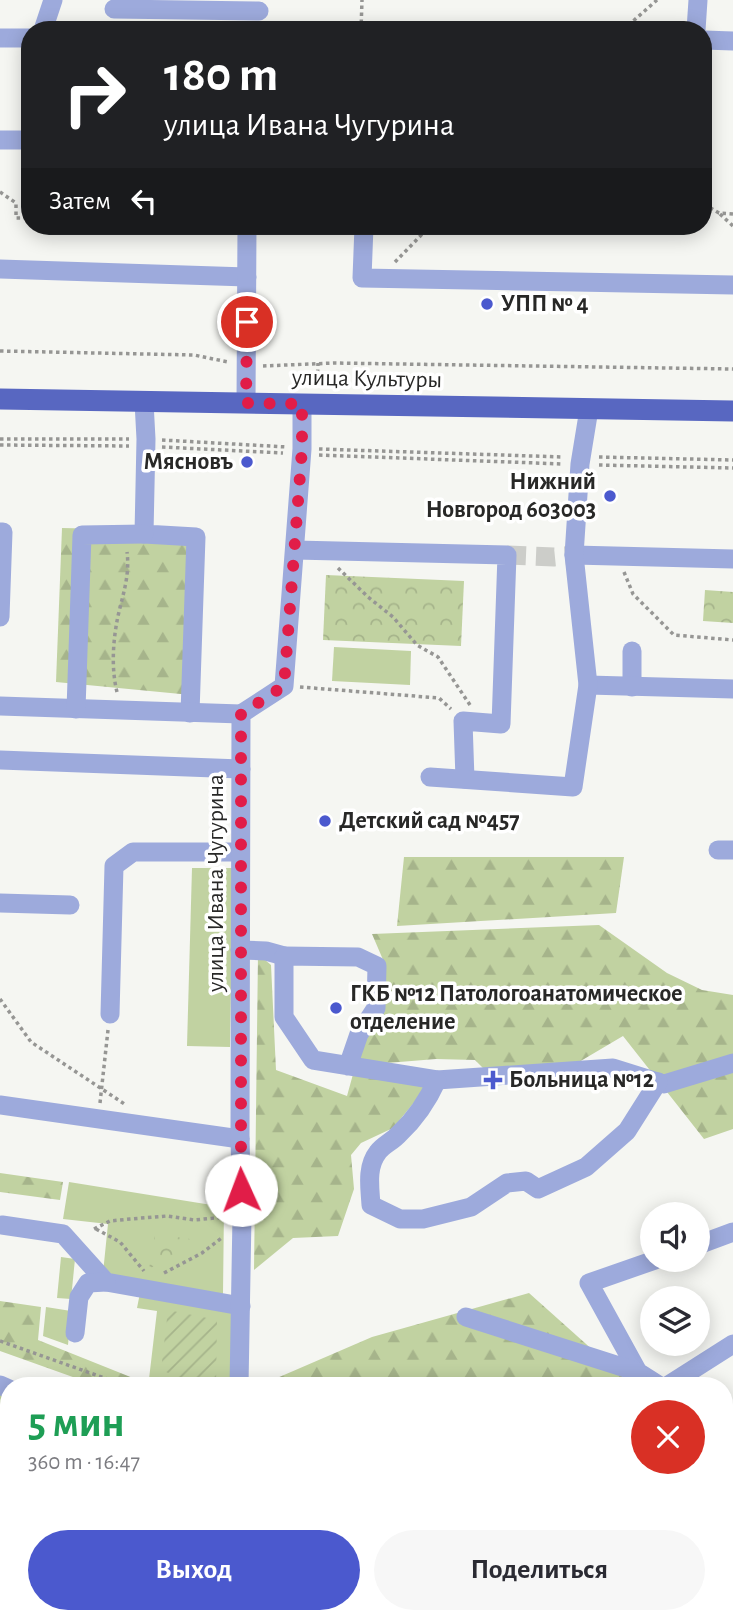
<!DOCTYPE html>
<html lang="ru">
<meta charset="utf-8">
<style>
:root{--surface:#fff;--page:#f7f7f7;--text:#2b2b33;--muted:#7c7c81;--accent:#4b59ce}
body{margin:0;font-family:"Alegreya Sans",sans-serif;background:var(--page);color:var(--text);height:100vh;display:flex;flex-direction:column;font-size:26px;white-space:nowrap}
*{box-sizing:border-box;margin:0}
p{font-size:23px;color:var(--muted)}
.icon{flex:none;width:38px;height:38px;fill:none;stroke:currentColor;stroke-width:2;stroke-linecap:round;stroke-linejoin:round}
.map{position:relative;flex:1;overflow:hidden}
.details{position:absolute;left:0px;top:1377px;width:733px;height:247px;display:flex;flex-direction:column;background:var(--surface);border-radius:28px 28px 0 0;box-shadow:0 4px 18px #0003}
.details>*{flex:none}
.guide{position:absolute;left:21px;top:21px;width:691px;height:214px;border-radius:28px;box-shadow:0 4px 18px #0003;background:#202124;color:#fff;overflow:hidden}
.fabs{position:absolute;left:640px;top:1202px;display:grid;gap:14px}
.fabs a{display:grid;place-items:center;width:70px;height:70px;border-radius:50%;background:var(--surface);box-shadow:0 4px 18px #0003;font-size:35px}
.pin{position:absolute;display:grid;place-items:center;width:60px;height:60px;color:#fff;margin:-30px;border:4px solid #fff;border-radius:50%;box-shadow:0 2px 7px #0007}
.me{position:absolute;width:77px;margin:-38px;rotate:358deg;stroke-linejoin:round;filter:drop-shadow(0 0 5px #0008)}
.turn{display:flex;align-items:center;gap:24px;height:147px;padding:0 28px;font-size:32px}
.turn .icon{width:91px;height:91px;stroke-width:2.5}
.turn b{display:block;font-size:49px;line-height:60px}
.then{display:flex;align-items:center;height:66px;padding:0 28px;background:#0003;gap:14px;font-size:26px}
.round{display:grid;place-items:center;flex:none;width:74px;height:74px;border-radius:37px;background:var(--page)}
.headline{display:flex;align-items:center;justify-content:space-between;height:119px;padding:0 28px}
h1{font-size:42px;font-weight:700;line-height:52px;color:#1e9e55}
.primary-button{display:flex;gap:14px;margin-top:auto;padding:14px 28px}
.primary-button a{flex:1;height:80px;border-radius:42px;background:var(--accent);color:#fff;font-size:28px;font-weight:700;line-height:80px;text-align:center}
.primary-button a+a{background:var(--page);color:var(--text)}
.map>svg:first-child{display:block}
.grass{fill:#c1d2a1}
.forest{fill:url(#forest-firs)}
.park{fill:url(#park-crowns)}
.garden{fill:url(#garden-furrows)}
.water{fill:#8ea55b}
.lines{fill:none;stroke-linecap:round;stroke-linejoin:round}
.minor-tunnel{stroke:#cccdc9;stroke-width:19;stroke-dasharray:19 10;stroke-linecap:butt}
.path{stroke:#969694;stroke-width:3.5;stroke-dasharray:3.5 3.5;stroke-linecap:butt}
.minor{stroke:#9daadc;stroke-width:19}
.major{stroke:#5867c1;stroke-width:21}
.route{stroke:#e11d48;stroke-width:12;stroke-dasharray:0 21.6}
.poi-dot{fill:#4b59ce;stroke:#fff;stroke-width:2.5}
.labels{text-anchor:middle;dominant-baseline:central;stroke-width:7;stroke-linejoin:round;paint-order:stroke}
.poi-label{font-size:24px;font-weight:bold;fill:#282827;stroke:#fff;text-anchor:start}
.street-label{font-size:24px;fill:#282827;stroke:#fff}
</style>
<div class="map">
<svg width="733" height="1623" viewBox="0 0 733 1623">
<defs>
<pattern id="forest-firs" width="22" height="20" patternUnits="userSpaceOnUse" patternTransform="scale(1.75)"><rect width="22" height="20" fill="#c1d2a1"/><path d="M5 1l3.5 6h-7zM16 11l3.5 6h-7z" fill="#a6b48b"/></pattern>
<pattern id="park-crowns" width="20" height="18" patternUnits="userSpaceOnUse" patternTransform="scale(1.75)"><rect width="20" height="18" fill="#c1d2a1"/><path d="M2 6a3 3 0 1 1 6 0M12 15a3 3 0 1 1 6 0" fill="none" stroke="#a6b48b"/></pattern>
<pattern id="garden-furrows" width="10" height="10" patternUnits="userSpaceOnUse" patternTransform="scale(1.75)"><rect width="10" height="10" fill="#c1d2a1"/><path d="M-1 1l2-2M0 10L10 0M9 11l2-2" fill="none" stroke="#a6b48b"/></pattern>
</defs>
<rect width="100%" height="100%" fill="#f5f6f2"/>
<g class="grass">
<path d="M334,647l77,4 -1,34 -78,-4z"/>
<path d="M192,868h41l-3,179 -43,-1z"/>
<path d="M69,1182l155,25 -1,87 -120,-21 5,-49 -45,-5z"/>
<path d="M61,1257l14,2 -4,40 -14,-1z"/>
<path d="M140,1293l92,19 -2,74h-64l-17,-7 8,-68 -20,-3z"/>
<path d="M46,1307l25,4 -3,34 -25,-9z"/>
<path d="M266,1615h77l11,8h-88z"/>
</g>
<g class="forest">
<path d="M62,528l136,3 -7,164 -135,-13z"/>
<path d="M404,857h220l-8,56 -219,13z"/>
<path d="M599,925l68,48 35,17 31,5v134l-29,10 -81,-103 -44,26 -93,9 -11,-11 -39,-1 -49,4 39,25 -33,40 -32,15 -10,12 3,34 -16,47 -45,2 -39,32 4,-316 13,11 5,105 71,26 37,-134 -12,-28z"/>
<path d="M0,1173l63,9 -3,18 -60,-8z"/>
<path d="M529,1293l104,93h-363l7,-8 95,-41z"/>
<path d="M0,1301l41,6 -3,33 115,46h-55l-98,-35z"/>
</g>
<g class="park">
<path d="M326,575l138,6 -3,65 -138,-6z"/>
<path d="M705,590l28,2v31l-30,-2z"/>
<path d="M155,1234l42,6 -48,29z"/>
<path d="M0,1394l9,3v218h219v8h-228z"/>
</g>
<path class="garden" d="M168,1310l49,10 -1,66h-16l-39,-16z"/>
<path class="water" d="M0,1444l9,2v169h202l-1,8h-203l-7,-7z"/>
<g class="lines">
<path class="minor-tunnel" d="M507,555l47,2 20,-2"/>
<g class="path">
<path d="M361,30l1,-30"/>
<path d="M623,30l34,-30"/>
<path d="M0,192l16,11v15h14"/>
<path d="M704,204l15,9 14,1"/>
<path d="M720,214l13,12"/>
<path d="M395,262l35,-36"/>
<path d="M0,351l194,4 34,7"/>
<path d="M263,366l71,-3 399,6"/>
<path d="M317,387l1,-24"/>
<path d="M0,439h129"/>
<path d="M162,440l125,7"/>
<path d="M0,445l129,1"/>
<path d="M162,447l121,6"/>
<path d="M319,449l244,8"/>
<path d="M319,455l244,9"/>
<path d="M599,457l134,3"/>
<path d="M599,465l134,3"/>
<path d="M338,568l30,29 25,20 24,28 21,12 32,48"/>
<path d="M624,572l9,22 41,41 59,5"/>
<path d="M300,687l139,11 12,11"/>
<path d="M117,692c-6,-24 -4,-52 1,-76 5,-22 12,-41 9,-64"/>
<path d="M0,999l31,43 95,63"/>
<path d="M100,1103l8,-73"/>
<path d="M94,1229l16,-8 20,-2 37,-3 27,4 32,-3"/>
<path d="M96,1229l24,13 24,29"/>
<path d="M164,1273l38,-20 21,-16"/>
<path d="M0,1341l127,45"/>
<path d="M0,1418l9,3"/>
<path d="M0,1433l9,2"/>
<path d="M363,1615l10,8"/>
<path d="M375,1615l11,8"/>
<path d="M529,1615l25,8"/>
<path d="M723,1623l10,-1"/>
</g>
<g class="minor">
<path d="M114,9l145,2"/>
<path d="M43,30l10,-30"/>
<path d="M696,30l2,-30"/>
<path d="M0,38h30"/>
<path d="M704,40l29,1"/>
<path d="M0,140h30"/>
<path d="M364,226l-2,52 371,7"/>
<path d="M0,269l247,8"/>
<path d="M144,402l2,37 -2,95 52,3 -6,176"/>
<path d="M246,403l1,-177"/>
<path d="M0,532h3l-3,85"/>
<path d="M295,550l212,5 -6,169 -38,-3 2,58"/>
<path d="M574,555l159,4"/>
<path d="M632,651v36"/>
<path d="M588,685l145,4"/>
<path d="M0,706l241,8"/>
<path d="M76,709l6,-174 62,-1"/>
<path d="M0,760l241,9"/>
<path d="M430,777l143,10 15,-102 -14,-130 6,-91 9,-55"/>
<path d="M718,850h15"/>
<path d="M0,903l70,2"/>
<path d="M240,950l26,1 18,5"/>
<path d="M110,1014l4,-148 19,-14h107"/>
<path d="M348,1066l11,-32 17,-26 1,-42 -19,-9 -74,-1v61l29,43 124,20 176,-12 51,16 69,-21"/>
<path d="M437,1080c-9,20 -22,39 -38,54 -6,7 -16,11 -21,18 -12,15 -8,36 -7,53l29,14h23l48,-12 36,-24 19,-2 12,8 48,-22 41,-36 31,-49"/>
<path d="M0,1105l240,34"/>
<path d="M2,1225l61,9 43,48 135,24"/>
<path d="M698,1245l35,-13"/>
<path d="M655,1260l-66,23 49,89 22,14"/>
<path d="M466,1317l172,55"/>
<path d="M75,1333l4,-36 9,-14 18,-1"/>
<path d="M0,1385l9,4"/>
<path d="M239,1386l3,-170 -2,-77 1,-425 43,-28 18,-237v-45"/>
<path d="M667,1386l66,-42"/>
<path d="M724,1459l9,14"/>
<path d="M249,1615l1,8"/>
<path d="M444,1615l11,8"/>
</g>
<path class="major" d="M0,399l733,12"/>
</g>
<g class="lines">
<path class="route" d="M241,1190v-476l43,-28 18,-237v-45l-56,-1 1,-81"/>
</g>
<g class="poi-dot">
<circle cx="487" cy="304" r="7"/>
<circle cx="247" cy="462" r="7"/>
<circle cx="610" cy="496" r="7"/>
<circle cx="325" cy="821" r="7"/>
<circle cx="336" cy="1008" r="7"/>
<path d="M489.5 1069.5h7v7h7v7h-7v7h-7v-7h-7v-7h7z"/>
</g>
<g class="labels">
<g class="poi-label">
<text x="501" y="304">УПП № 4</text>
<text x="233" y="462" text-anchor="end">Мясновъ</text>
<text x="596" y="482" text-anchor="end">Нижний<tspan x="596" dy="28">Новгород 603003</tspan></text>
<text x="339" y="821">Детский сад №457</text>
<text x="350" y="994">ГКБ №12 Патологоанатомическое<tspan x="350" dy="28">отделение</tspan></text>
<text x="509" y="1080">Больница №12</text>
</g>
<g class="street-label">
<text transform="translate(367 379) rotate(1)">улица Культуры</text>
<text transform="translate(216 883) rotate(-90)">улица Ивана Чугурина</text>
</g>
</g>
</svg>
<div class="fabs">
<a><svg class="icon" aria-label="sound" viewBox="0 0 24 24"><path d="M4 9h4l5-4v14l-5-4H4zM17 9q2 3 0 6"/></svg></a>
<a><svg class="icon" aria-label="layers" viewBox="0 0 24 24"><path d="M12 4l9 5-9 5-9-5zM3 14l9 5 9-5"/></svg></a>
</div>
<div class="pin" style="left:247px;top:322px;background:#d93025"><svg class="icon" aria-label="arrive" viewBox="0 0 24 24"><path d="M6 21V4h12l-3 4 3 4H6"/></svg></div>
<svg class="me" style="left:241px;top:1190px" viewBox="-20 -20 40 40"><circle r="19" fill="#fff"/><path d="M0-13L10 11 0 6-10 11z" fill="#e11d48"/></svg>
<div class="guide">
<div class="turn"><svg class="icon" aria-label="right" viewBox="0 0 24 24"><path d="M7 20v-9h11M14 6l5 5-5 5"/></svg><div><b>180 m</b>улица Ивана Чугурина</div></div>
<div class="then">Затем<svg class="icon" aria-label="left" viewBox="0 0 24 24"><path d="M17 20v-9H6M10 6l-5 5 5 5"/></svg></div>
</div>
<section class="details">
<div class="headline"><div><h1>5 мин</h1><p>360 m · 16:47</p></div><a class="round" style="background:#d93025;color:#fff"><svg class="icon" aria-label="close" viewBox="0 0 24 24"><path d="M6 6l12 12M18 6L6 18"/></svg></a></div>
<div class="primary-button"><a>Выход</a><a>Поделиться</a></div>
</section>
</div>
